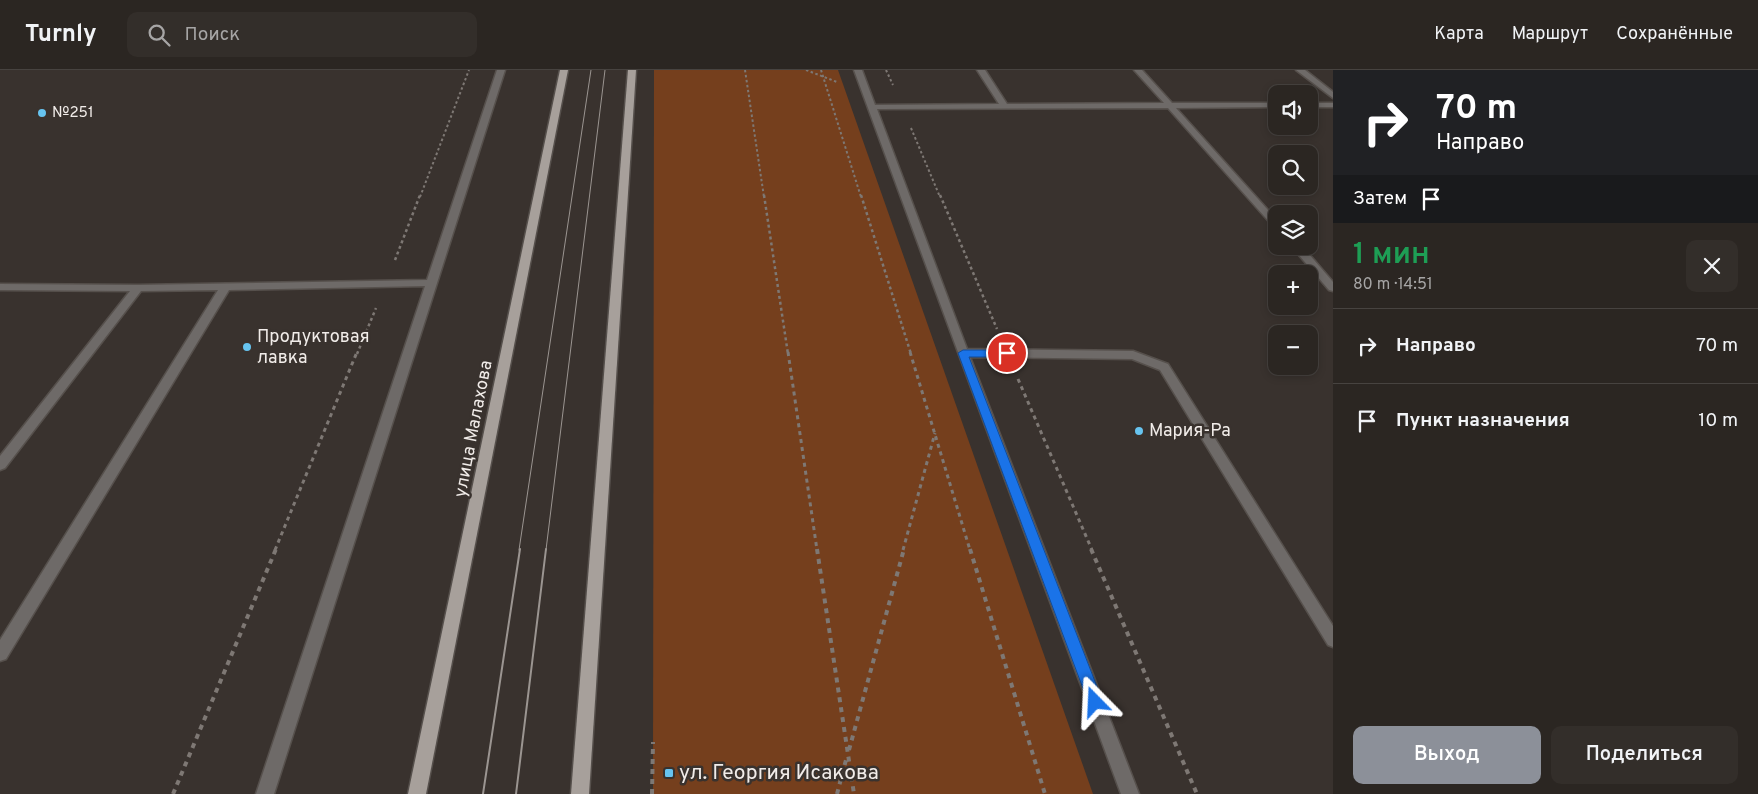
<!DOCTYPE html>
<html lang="ru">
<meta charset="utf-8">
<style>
:root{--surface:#2b2622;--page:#332e2a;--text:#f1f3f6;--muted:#a6a5a5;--line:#474340;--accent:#8c9099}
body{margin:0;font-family:Overpass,sans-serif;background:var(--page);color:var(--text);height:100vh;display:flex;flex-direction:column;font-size:19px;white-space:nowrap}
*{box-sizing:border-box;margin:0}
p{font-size:16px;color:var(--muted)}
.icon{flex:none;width:28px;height:28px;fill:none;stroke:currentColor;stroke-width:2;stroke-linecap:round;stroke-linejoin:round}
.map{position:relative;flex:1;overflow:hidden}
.drawer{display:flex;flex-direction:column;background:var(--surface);width:425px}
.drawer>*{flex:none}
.guide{background:#202124;color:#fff;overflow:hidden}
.buttons{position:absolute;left:1268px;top:15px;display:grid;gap:10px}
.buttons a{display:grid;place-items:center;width:50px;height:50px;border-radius:10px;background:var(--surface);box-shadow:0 2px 8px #0003,0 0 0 1px var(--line);font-size:25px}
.pin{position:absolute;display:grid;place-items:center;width:42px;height:42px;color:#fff;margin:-21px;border:2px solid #fff;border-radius:50%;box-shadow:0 1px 5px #0007}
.me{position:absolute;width:55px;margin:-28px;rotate:339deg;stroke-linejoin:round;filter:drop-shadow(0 0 4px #0008)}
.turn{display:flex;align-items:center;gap:18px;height:105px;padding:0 20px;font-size:22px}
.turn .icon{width:65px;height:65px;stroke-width:2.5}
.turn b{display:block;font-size:35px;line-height:42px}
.then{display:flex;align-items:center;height:48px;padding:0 20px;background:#0003;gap:10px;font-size:19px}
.round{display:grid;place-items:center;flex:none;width:52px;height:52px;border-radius:10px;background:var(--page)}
.summary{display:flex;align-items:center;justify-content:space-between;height:85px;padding:0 20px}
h1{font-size:30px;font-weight:600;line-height:38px;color:#1e9e55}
.primary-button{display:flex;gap:10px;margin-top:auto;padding:10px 20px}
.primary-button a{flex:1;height:58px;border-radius:10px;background:var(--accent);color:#fff;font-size:20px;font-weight:600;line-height:58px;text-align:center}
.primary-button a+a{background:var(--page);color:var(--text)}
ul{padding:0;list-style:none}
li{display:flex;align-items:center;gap:15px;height:75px;padding:0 20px;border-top:1px solid var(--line)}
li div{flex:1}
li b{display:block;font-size:19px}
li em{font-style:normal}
header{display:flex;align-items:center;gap:30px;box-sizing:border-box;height:70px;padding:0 25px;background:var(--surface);border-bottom:1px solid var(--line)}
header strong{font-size:24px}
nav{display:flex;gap:28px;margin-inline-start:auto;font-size:18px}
.search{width:350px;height:45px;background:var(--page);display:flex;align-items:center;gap:12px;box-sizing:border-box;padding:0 18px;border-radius:10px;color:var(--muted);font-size:19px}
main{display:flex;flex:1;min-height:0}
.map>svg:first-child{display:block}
.green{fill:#753f1d}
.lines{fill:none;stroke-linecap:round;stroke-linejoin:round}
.minor-casing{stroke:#56504c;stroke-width:3}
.major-casing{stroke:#56504c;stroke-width:3}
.path-far3{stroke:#7e7874;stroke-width:2;stroke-dasharray:2.5 2.5;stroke-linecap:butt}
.path-far2{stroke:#7e7874;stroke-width:2.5;stroke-dasharray:3 3;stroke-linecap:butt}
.path-far1{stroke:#7e7874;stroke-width:3;stroke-dasharray:4 4;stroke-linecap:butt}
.path{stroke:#7e7874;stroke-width:4;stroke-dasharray:5 5;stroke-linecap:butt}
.minor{fill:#6e6a68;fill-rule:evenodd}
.major{fill:#a7a09b;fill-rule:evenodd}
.tram-far1{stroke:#9b9591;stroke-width:1}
.tram{stroke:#9b9591;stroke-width:2}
.route{fill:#1a73e8;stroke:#114b97}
.poi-dot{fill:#67c4f0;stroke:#39322e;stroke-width:2}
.labels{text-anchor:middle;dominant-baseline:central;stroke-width:5;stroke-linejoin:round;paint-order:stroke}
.far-poi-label{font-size:15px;fill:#f1ece9;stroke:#39322e;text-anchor:start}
.poi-label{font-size:18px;fill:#f1ece9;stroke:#39322e;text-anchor:start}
.street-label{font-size:18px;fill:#f1ece9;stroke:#39322e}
.near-poi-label{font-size:21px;fill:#f1ece9;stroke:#39322e;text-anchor:start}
</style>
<header>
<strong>Turnly</strong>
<div class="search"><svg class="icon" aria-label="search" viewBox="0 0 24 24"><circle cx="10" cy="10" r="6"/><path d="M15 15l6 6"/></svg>Поиск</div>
<nav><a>Карта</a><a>Маршрут</a><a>Сохранённые</a></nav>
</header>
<main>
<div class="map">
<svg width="1333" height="724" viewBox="0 0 1333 724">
<rect width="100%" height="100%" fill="#39322e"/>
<path class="green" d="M654,0h184l255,724h-440z"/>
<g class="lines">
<defs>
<g id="minor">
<path d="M497,0h8l-231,724h-18l169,-508 -196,4 -223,369 -6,2v-21l218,-350 -77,1 -136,177 -5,2v-14l130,-165 -130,-1v-6l138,1 289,-5z"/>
<path d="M854,0h8l13,35 124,-1 -22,-34h8l22,34 157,-1 -30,-33h8l30,33h104v4l-100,1 100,111v8l-3,-1 -105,-118 -291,1 90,240 166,2 35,13 165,262v21l-5,-2 -168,-275 -28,-11 -162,-2 169,437h-18z"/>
<path d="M1296,0h9l28,22v6z"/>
<rect x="1309" y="33" width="24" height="4"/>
<path d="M1291,176h11l31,36v9l-4,-1z"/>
</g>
<g id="major">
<path d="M560,0h8l-142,724h-18z"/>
<path d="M628,0h8l-47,724h-18z"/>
</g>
</defs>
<use href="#minor" class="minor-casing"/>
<use href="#major" class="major-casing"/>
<g class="path-far3">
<path d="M745,0l19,127"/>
<path d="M806,0l31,12"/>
<path d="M821,0l40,127"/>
<path d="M886,0l7,15"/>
<path d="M911,58l29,69"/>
<path d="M420,127l49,-127"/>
</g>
<g class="path-far2">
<path d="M764,125l24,159"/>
<path d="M861,125l50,159"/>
<path d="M940,125l57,134"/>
<path d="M395,190l25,-65"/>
<path d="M357,284l19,-46"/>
</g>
<g class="path-far1">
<path d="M788,282l29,198"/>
<path d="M910,282l60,198"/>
<path d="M1018,309l74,171"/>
<path d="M275,480l82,-198"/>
<path d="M903,480l32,-117"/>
</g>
<g class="path">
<path d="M817,479l37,245"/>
<path d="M970,479l75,245"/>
<path d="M1091,479l106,245"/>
<path d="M849,680l55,-201"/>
<path d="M173,724l103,-245"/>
<path d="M652,724l1,-52"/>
<path d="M837,724l10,-38"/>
</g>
<use href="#minor" class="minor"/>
<use href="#major" class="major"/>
<g class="tram-far1">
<path d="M519,480l72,-480"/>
<path d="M546,480l59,-480"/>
</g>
<g class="tram">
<path d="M483,724l37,-245"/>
<path d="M516,724l30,-245"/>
</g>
</g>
<path class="route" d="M963,280h44l5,3 -5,4h-38l134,345 -3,5 -5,2 -5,-2 -2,-5 -130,-349z"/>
<g class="poi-dot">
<circle cx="42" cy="43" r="5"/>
<circle cx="247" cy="277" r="5"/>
<circle cx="1139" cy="361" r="5"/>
<rect x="664" y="698" width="10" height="10" rx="2.5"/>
</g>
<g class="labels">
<g class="far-poi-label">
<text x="52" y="43">№251</text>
</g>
<g class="poi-label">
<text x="257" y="267">Продуктовая<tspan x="257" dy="21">лавка</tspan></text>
<text x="1149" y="361">Мария-Ра</text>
</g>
<g class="street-label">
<text transform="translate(474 359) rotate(-79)">улица Малахова</text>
</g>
<g class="near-poi-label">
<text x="679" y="703">ул. Георгия Исакова</text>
</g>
</g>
</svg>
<div class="buttons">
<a><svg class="icon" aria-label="sound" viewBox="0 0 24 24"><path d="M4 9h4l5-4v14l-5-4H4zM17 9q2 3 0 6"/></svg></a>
<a><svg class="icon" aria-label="search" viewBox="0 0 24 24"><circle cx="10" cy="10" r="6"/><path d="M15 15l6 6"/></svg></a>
<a><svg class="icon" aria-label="layers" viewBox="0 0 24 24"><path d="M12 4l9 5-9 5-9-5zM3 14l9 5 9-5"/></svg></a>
<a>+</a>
<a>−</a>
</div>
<div class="pin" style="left:1007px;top:283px;background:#d93025"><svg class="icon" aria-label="arrive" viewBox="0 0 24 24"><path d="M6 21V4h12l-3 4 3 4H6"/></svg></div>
<svg class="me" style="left:1095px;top:632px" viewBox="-20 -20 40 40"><path d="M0-17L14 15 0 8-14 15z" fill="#1a73e8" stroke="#fff" stroke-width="4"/></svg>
</div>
<section class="drawer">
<div class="guide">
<div class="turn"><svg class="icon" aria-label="right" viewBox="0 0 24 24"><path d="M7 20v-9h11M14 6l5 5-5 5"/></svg><div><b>70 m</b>Направо</div></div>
<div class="then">Затем<svg class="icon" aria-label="arrive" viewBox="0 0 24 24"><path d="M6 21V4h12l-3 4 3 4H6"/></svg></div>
</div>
<div class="summary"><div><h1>1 мин</h1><p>80 m · 14:51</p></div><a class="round"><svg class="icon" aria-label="close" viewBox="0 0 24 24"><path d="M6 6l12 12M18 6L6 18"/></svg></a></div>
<ul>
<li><svg class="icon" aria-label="right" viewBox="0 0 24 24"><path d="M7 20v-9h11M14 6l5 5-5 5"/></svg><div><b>Направо</b></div><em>70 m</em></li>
<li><svg class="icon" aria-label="arrive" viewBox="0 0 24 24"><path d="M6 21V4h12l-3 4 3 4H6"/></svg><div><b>Пункт назначения</b></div><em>10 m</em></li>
</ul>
<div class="primary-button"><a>Выход</a><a>Поделиться</a></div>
</section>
</main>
